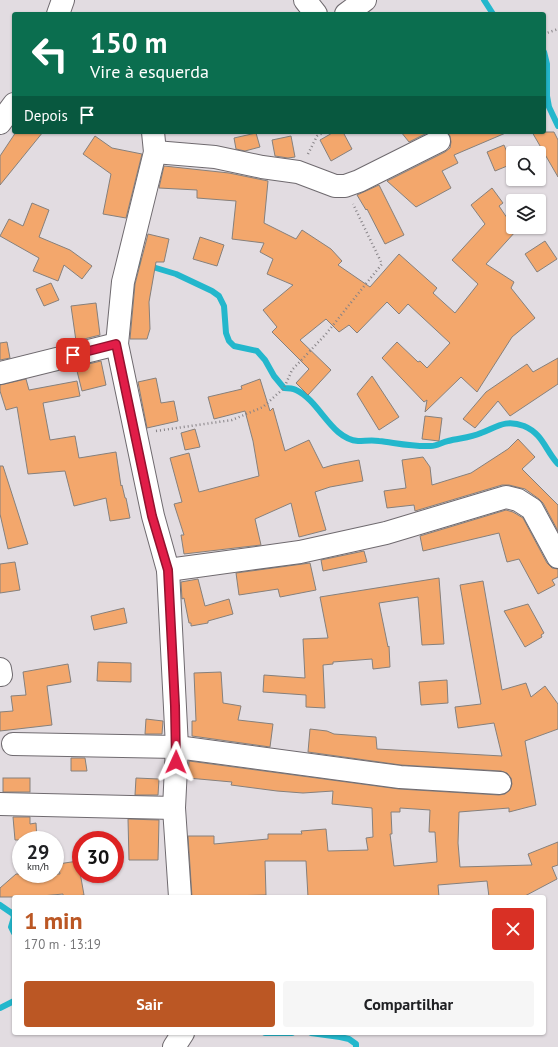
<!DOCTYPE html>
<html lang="pt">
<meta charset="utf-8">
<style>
:root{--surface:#fff;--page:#f6f6f6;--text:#202124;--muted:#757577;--accent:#bb5724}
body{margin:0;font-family:"PT Sans",sans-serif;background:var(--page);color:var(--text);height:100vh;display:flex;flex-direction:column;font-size:15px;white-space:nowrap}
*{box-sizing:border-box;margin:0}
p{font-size:13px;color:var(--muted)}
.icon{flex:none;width:22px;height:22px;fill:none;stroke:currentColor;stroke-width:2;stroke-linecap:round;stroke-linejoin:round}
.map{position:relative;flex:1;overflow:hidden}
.panel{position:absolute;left:12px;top:895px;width:534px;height:140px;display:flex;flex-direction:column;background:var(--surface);border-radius:4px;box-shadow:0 1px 3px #0004}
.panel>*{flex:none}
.top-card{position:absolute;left:12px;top:12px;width:534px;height:122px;border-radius:4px;box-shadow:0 1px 3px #0004;background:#0b6e4f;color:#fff;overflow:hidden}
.buttons{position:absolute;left:506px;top:146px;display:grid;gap:8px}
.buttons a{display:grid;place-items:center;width:40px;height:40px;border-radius:4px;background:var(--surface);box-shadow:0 1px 3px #0004;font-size:20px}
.speed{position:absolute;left:12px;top:831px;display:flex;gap:8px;font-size:20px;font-weight:700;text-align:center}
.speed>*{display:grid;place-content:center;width:52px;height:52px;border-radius:50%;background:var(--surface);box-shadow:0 1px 3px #0004;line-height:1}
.speed small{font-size:10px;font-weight:400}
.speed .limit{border:6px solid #d22;background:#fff;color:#111}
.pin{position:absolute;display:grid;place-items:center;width:34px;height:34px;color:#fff;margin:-17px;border-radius:8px;box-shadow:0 2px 6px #0006}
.me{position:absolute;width:44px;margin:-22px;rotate:1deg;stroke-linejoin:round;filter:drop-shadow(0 0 3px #0008)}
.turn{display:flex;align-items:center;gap:14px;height:84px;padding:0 12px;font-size:18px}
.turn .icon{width:52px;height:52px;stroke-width:2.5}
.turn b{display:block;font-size:28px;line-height:34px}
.then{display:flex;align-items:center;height:38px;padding:0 12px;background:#0003;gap:8px;font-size:15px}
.round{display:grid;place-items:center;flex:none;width:42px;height:42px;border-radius:4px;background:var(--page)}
.summary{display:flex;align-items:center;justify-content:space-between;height:68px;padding:0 12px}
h1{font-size:24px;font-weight:600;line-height:30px;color:var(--accent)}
.button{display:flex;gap:8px;margin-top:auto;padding:8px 12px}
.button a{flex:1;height:46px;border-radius:4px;background:var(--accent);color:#fff;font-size:16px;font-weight:600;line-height:46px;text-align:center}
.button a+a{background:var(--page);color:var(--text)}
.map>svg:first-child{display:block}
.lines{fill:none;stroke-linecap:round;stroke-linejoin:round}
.stream{stroke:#23b7cc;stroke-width:6}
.building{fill:#f3a76c;stroke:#86807c;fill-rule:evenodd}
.street-casing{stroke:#6f6a6f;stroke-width:24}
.path{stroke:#868286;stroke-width:2.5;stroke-dasharray:1 3;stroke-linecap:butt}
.street{stroke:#fff;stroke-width:22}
.route-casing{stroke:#92132f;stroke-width:10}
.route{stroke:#e11d48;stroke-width:7}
</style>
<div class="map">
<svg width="558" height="1047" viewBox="0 0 558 1047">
<rect width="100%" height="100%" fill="#e2dce1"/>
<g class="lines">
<g class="stream">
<path d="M484,0l9,14"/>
<path d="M544,52l3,12v32l2,11 9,19"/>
<path d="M136,262l40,12 36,17 7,5 5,10 2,27 3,8 5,5 23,5 8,9 9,16 10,12c4,0 8,0 12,2 24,11 35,49 62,51 7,0 14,-1 21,0 17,2 34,6 52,5 6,0 11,-4 17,-5 11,-3 22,-3 33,-8 16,-6 24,-14 43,-7 19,8 21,24 34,38"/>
<path d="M0,905l13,9 1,3 -3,10 3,6"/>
<path d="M0,1008l14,-7"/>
<path d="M265,1033h27"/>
<path d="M311,1033l29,4 9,2 7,5v3"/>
</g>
</g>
<g class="building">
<path d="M16,132h27l-43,53v-29z"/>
<path d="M334,132h9l9,17 -21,12 -11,-21z"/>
<path d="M401,132h28l-20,10z"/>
<path d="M447,132h61l-54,23 4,8 -16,8 9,17 -35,19 -29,-26 58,-29 5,-4 1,-6 -1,-6z"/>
<path d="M532,132h22l4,8v37z"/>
<path d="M256,133l4,14 -15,4 -9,-2 -2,-11z"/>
<path d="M95,136l17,12 30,6 -16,64 -23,-4 8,-40 -28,-20z"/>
<path d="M291,136l4,21 -7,1 -13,-2 -3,-16z"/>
<path d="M504,145l8,19 -17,7 -8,-19z"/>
<path d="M164,166l65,7 39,8 -4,42 32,16 6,-9 29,19 11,12 -4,4 32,22 29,-33 38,34 -4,5 22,20 23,-29 -26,-24 33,-36 -14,-19 21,-17 11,15 -4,3 17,25 -30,33 28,18 -3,6 24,30 -23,19 -35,55 -16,-15 -36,35 2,-12 -3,2 -42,-44 15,-16 21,20 2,-1 7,7 23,-25 -42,-39 -9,10 -12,-12 -30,31 -8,-8 -10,7 -13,-13 -26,21 31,30 -23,25 -12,-12 13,-14 -37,-37 5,-5 -14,-17 30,-25 -26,-11 6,-15 -13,-7 4,-9 -32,-4 4,-38 -39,-3v-8l-38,-2z"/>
<path d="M379,185l25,50 -19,9 -18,-35 -1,1 -9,-15z"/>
<path d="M32,203l17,7 -10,27 31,13 22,16 -10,13 -18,-14 -6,16 -25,-10 6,-13 -39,-22 9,-17 14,7z"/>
<path d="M148,234l21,5 -5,23h-8l-7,40 1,27 -3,10h-17l5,-55z"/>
<path d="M200,237l24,8 -7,21 -24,-7z"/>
<path d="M545,241l12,18 -20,13 -12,-18z"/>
<path d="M51,283l8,17 -15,6 -8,-17z"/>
<path d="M96,303l4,32 -24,6 -5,-35z"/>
<path d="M7,342l3,16 -10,2v-17z"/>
<path d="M558,358v26l-48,32 -12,-15 -23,27 -12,-9 23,-27 41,-28 6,8z"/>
<path d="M101,361l5,24 -24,6 -6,-24z"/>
<path d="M372,376l27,41 -20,13 -22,-36z"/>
<path d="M156,378l5,25 13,-2 4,20 -31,7 -9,-46z"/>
<path d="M26,379l3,11 48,-9 3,15 -37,7 7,37 25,-4 4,22 37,-6 5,34 1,-1 3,13h1l4,20 -20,3 -4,-23 -32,8 -9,-35 -37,3 -11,-67 -11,3 -6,-19v-6z"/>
<path d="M260,379l10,32 3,-3 12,43 24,-11 14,28 10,-3 26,-5 4,21 -33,6 -15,5 11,38 -27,7 -8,-34 -36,16 6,26 -77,9 -3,-19h3l-10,-31 8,-2 -12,-44 19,-5 10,39 60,-16 -6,-35 -8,-30 -31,8 -6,-22 34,-8 -1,-3z"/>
<path d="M425,416l17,2 -3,23 -17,-2z"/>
<path d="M195,429l5,18 -15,3 -4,-17z"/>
<path d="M518,439l17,18 -13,12 36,36v26l-15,-28 -4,-4 -14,-10 -16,-4h-7l-87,26 -1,-6 -27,3 -3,-17 22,-3 -4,-28 21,-3 7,10 2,18 39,-12 37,-24z"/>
<path d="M0,466h3l25,78 -20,5 -8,-35z"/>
<path d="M506,510l7,2 10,6 24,45 5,5 6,1v8l-6,3 3,5 -17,9 -19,-35 -12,3 -8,-29 -76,18 -3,-15z"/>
<path d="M364,551l3,11 -44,9 -2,-11z"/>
<path d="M15,562l5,28 -20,3v-29z"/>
<path d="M310,563l6,27 -36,7 -2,-8 -39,6 -3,-22z"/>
<path d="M439,578l5,66 -22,1 -4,-48 -39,6 9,44 1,-1 1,21 -17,2 -1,-10 -39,3v2l-10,1 2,43 -19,-1v-12l-43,-3 1,-17 41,3 -2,-39 25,-1 -8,-41z"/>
<path d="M198,579l7,27 24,-7 4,15 -25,7v2l-17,3v-3h-2l-5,-25 -2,1 -1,-17z"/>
<path d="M483,581l19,109 24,-7 5,14 14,-11 13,18v25l-33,12 11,64 -27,7v-4l-50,4 -1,31 2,24 72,-2 -4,-11 30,-12v23l-6,2 5,12 -34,18h-34l-2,-16 -49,4 1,12h-131l-2,-36h-41l1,34 -74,2 -4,-61h26v8l54,-5v-5h34l-1,-3 25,-2 2,22 40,-1 -2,-12 7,-1 -1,-29 -40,-4 1,-13 -30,2 -26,-2 -46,-6 1,-3 -44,-4 1,-17 210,28 100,6 6,-1 5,-4 2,-6 -1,-6 -4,-5 -6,-2 -100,-6 -93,-13 2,-23 17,2 7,3 42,3 1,12 125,7 -8,-33 -36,5 -3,-21 26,-3 -21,-119zM400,808l30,2 -1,22h6l2,30 -43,4 -4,-32h2l-1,-22h9z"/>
<path d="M528,604l16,29 -3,2 1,2 -17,10 -21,-36z"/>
<path d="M124,608l3,15 -33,7 -3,-14z"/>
<path d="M98,662l33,1v19l-34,-1z"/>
<path d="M68,664l3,18 -24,4 5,39 -52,6v-19l13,-1 -2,-15 15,-1 -3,-23z"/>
<path d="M221,672l2,31 18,3 -3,14 35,4 -3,23 -78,-11v-15h4l-2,-48z"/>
<path d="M447,680l1,23 -27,2 -2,-23z"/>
<path d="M146,719l17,2 -1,13h-17z"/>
<path d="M71,758h14l2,13h-16z"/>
<rect x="3" y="778" width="27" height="14"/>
<path d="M136,778l23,1 -1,16h-23z"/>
<path d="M13,817h17v7l6,-1 1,17h-22z"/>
<path d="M128,819l31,1 -1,40h-29z"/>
<path d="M78,861l6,34 -14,2h-7v-3l-32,3h-31v-9l16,-14h44l-2,-10z"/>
</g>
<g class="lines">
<defs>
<g id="street">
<path d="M305,0l11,14"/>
<path d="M58,14l5,-14"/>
<path d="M346,14l19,-14"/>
<path d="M0,123l14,-19"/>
<path d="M153,132l2,20 -32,130 -6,62 36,172 15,54 9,177 -3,61 6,89"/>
<path d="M155,152l60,5 47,10 36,5 37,14h10l14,-5 80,-40"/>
<path d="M0,373l117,-29"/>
<path d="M168,570l132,-18 86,-19 120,-36 12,3 14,9 26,48"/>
<path d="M0,669l1,6"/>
<path d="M13,744l164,3 223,30 100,6"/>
<path d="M0,804l174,4"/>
<path d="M174,1047l9,-14"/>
</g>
</defs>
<use href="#street" class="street-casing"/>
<g class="path">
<path d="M544,34l14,-5"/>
<path d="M308,154l9,-18 7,-4"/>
<path d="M156,431l76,-11 31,-13 21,-19 8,-18 34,-36 39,-49 17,-21 -29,-60"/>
</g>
<use href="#street" class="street"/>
</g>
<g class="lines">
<defs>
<path id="route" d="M73,355l43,-11 36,172 16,54 7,136 1,56"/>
</defs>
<use href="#route" class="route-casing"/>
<use href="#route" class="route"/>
</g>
</svg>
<div class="buttons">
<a><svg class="icon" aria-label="search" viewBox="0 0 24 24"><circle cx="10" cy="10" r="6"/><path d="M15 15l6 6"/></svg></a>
<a><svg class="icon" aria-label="layers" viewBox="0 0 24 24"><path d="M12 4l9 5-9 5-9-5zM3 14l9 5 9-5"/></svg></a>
</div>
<div class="speed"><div>29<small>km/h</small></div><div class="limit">30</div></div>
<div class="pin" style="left:73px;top:355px;background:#d93025"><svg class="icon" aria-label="arrive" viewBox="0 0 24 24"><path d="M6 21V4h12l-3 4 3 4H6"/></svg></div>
<svg class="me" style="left:176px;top:762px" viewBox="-20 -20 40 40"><path d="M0-17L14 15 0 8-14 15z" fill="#e11d48" stroke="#fff" stroke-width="4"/></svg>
<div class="top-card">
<div class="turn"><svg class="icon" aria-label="left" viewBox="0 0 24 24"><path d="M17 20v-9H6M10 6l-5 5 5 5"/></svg><div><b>150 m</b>Vire à esquerda</div></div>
<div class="then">Depois<svg class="icon" aria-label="arrive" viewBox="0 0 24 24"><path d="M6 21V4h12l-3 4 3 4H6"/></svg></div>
</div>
<section class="panel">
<div class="summary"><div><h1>1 min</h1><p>170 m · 13:19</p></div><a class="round" style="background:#d93025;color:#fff"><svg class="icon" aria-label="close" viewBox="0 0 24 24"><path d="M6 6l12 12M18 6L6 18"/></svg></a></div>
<div class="button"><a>Sair</a><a>Compartilhar</a></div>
</section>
</div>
